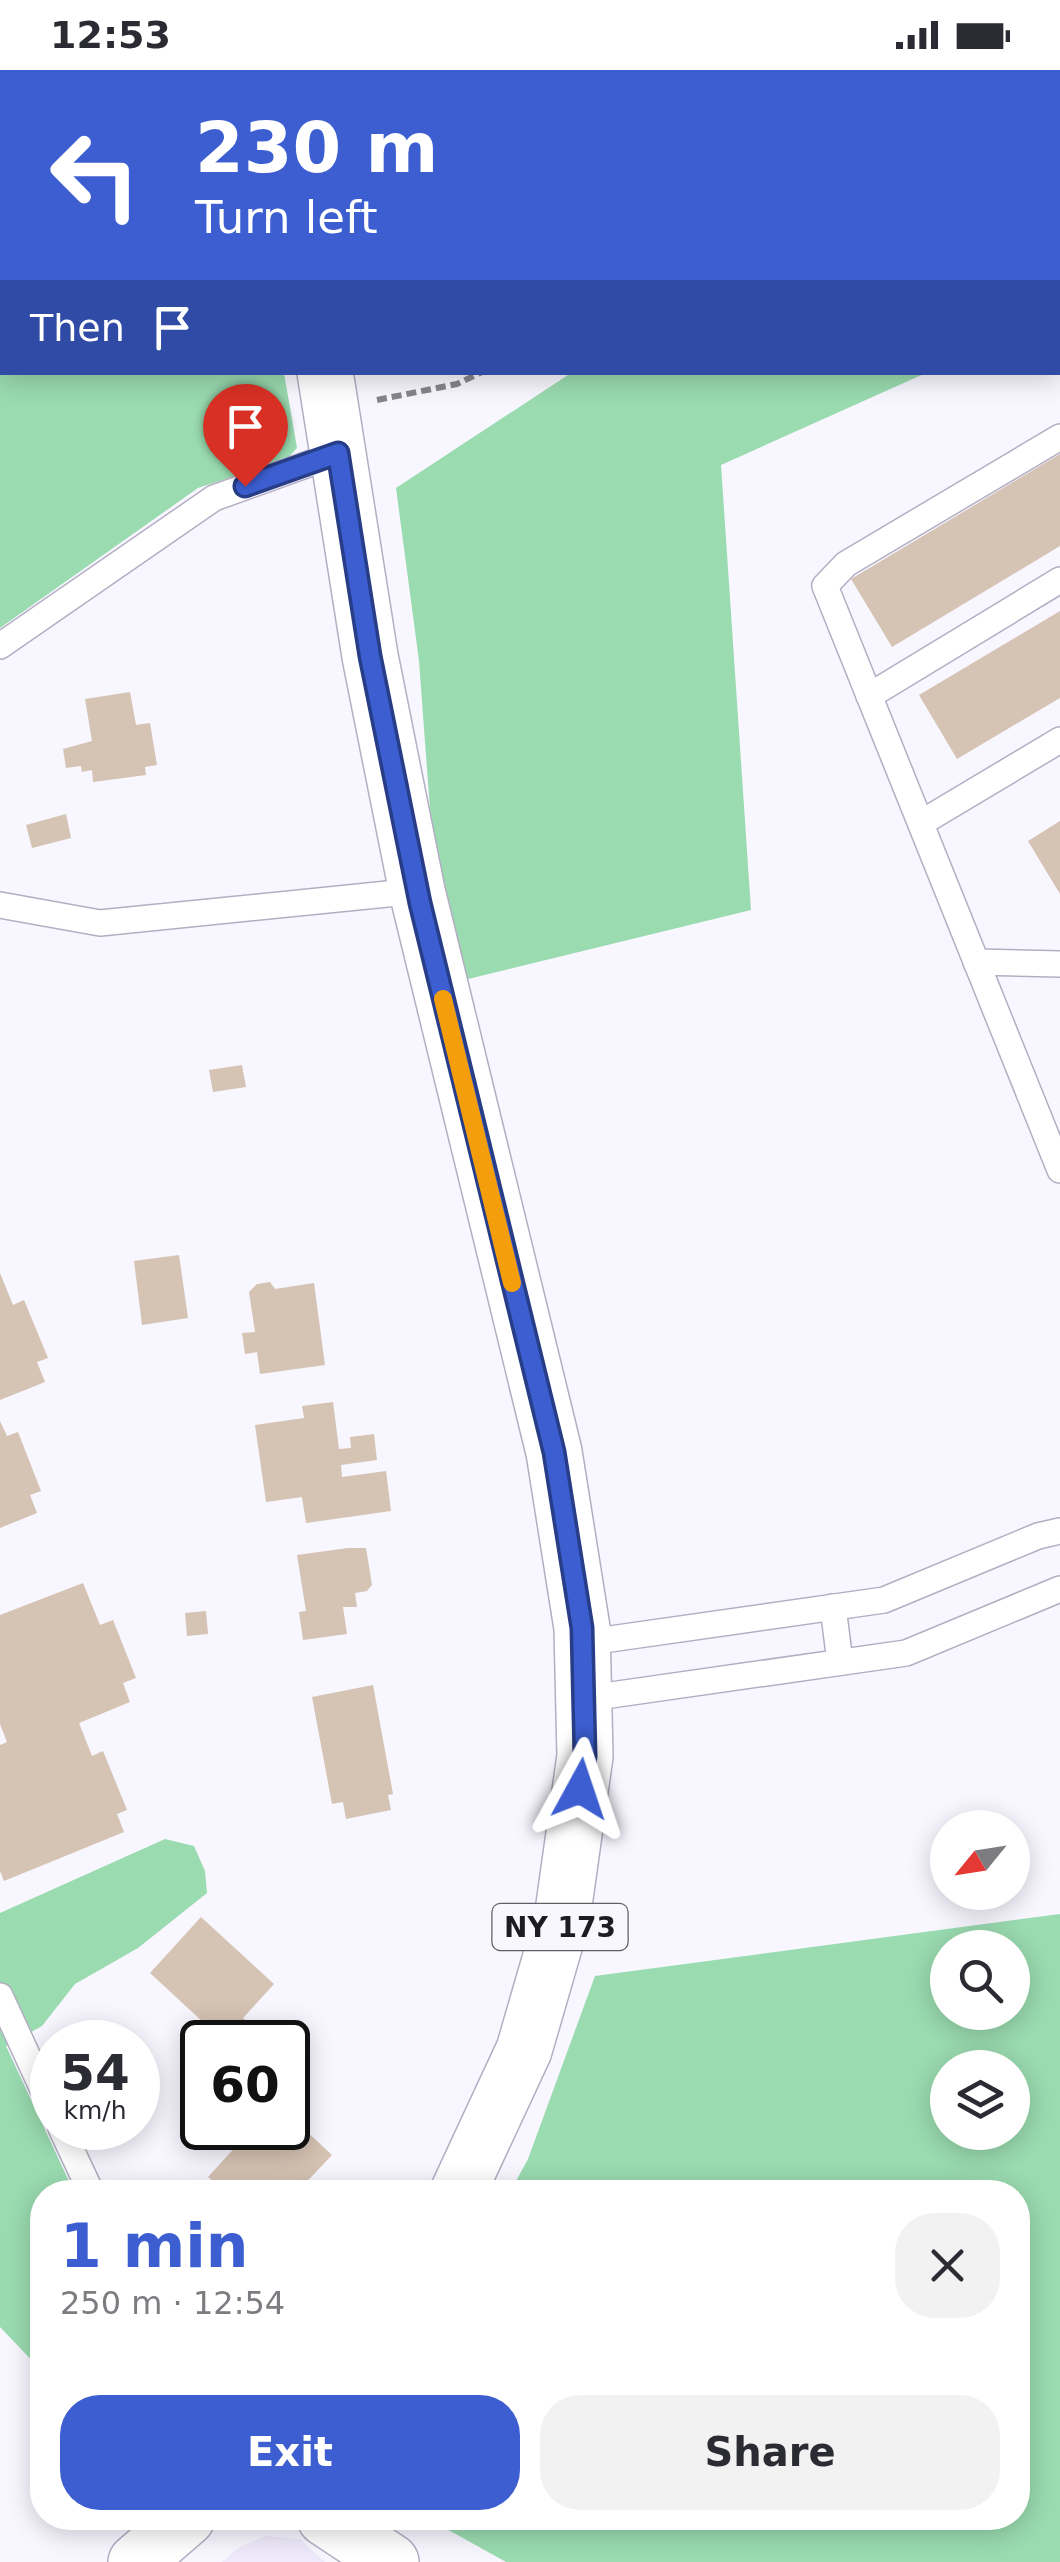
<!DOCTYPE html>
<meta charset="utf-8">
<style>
:root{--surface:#fff;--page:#f2f2f3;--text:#2b2b33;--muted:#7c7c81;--accent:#3c5ed0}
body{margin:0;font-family:"DejaVu Sans",sans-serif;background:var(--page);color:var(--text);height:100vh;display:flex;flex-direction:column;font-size:38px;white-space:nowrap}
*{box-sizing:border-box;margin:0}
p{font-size:32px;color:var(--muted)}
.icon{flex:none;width:55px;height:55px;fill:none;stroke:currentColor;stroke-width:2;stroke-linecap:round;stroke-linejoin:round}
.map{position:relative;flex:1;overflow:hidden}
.details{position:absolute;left:30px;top:2110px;width:1000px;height:350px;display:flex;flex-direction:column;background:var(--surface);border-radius:40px;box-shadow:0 5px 25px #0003}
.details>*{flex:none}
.guide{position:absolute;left:0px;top:0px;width:1060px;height:305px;box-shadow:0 5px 25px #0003;background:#3c5ed0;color:#fff;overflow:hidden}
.needle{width:65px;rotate:240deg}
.controls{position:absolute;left:930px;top:1740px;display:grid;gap:20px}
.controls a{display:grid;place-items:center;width:100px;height:100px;border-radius:50%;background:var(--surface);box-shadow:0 5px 25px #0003;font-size:50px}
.speed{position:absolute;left:30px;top:1950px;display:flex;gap:20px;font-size:50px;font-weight:700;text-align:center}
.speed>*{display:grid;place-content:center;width:130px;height:130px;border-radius:50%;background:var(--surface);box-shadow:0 5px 25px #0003;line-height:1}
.speed small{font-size:25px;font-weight:400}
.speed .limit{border:5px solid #111;border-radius:15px;background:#fff;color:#111}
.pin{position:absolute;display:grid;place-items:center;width:85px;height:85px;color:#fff;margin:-102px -42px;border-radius:50% 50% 50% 0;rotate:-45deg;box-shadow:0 0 10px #0007}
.pin .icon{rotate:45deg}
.me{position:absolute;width:110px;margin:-55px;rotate:5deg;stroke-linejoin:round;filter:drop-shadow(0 0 8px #0008)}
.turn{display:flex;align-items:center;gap:35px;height:210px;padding:0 30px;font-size:45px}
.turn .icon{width:130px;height:130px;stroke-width:2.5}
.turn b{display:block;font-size:70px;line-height:85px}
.then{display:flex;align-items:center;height:95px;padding:0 30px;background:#0003;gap:20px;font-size:38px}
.round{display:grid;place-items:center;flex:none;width:105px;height:105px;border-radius:40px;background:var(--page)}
.summary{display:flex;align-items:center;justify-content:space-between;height:170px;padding:0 30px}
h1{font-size:60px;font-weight:700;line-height:75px;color:var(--accent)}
.button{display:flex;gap:20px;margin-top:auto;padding:20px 30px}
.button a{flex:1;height:115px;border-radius:40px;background:var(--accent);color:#fff;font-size:40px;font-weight:700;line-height:115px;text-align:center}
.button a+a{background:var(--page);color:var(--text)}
.status{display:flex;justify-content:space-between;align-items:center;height:70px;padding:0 50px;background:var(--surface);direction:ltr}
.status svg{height:28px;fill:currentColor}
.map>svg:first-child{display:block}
.built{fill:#efeafb}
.green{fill:#9adbb0;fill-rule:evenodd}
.building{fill:#d5c3b3}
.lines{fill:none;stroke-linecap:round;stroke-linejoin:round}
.lane-casing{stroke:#b4aec3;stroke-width:28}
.secondary-casing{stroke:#b4aec3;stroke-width:58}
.primary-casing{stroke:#b4aec3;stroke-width:58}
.path{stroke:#87848d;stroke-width:6;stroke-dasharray:10 5;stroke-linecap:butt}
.lane{stroke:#fff;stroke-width:25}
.secondary{stroke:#fff;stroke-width:55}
.primary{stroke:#fff;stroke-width:55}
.route-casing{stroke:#273d87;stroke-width:25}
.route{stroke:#3c5ed0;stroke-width:18}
.slow{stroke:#f59e0b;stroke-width:18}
.labels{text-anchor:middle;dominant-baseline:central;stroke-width:10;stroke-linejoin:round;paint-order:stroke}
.shield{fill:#f8f6ff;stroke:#5f5d65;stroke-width:2.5}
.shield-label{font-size:28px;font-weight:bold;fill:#1e1b23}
</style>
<div class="status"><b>12:53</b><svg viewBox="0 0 49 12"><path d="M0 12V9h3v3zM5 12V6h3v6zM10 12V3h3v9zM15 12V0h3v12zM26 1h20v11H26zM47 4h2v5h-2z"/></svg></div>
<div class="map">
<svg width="1060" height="2492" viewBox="0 0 1060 2492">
<rect width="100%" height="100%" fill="#f8f6ff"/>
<path class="built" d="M265,2466l35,3 25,23h-103l16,-14z"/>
<g class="green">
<path d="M0,0l233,2h-231v300l282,1 13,75 -10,11 -89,29 -198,140z"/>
<path d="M571,303h355l-205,92 30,445 -291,71 -28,-145 -13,-175 -23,-173z"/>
<path d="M165,1769l29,7 11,25 2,22 -69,55 -63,36 -33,42 -36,20 68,146h-32v179l-42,-44v-414z"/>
<path d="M1060,1844v648h-554l-79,-44h591v-326h-508l18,-33 67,-183zM948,1878h64v64h-64zM948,1998h64v64h-64z"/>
</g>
<g class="building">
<path d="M1060,384v92l-168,101 -41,-68z"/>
<path d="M1060,541v87l-103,61 -38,-64z"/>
<path d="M130,622l6,33 14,-2 7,42 -12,2 1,8 -53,7 -1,-12 -10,2 -1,-6 -15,2 -3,-19 29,-8 -7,-42z"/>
<path d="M66,744l5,24 -39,10 -6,-23z"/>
<path d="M1060,751v73l-32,-53z"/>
<path d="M242,995l4,22 -33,5 -4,-22z"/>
<path d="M179,1185l9,63 -46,7 -8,-64z"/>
<path d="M0,1203l13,32 11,-5 24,58 -11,4 8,20 -45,18z"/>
<path d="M270,1212l5,7 39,-6 11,82 -65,9 -3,-22 -12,2 -3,-21 13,-1 -6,-40 8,-8z"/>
<path d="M333,1332l6,47 12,-1 -1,-11 24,-3 3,26 -36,5 1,12 44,-6 5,40 -85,12 -4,-26 -36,5 -11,-77 49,-7 -2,-12z"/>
<path d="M0,1351l7,15 11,-4 23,59 -11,4 7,18 -37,15z"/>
<path d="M348,1478h18l6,37 -5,6 -12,2 2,14h-14l4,27 -44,6 -4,-28 7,-1 -9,-56z"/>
<path d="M83,1513l17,42 13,-5 23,58 -13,5 7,19 -51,21 13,33 11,-5 24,59 -10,4 7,18 -120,49 -4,-10v-126l7,-3 -7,-18v-109z"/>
<path d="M206,1541l2,23 -21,2 -2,-23z"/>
<path d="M373,1615l20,109 -5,1 3,15 -45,9 -3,-17 -11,2 -20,-107z"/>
<path d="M201,1847l73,67 -31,34 27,24h-62l8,-8 -66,-61z"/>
<path d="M202,1979v38l-18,-17z"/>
<path d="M288,1989l22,20 -22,24z"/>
<path d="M288,2044l44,41 -35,37h-71l-18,-15 42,-46 -4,-3h42z"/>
</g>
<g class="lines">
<defs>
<g id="lane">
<path d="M1060,367l-214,127 -21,22 235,584"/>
<path d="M0,576l214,-148 125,-45"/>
<path d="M869,626l191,-116"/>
<path d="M921,753l139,-83"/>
<path d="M0,835l100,18 317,-32"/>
<path d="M976,892l84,2"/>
<path d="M833,1537l7,55"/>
<path d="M582,1573l302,-43 154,-64 22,-5"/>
<path d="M583,1629l323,-46 154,-64"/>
<path d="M0,1926l52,113"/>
<path d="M61,2058l30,64"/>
</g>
<path id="secondary" d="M325,2448l66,44"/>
<g id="primary">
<path d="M279,0v2"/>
<path d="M325,302l45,284 47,235 137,561 28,176 3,128 -23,163 -38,131 -66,142"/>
<path d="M136,2492l51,-44"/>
</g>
</defs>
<use href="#lane" class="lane-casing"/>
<use href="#secondary" class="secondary-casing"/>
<use href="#primary" class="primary-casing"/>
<g class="path">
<path d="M819,2l4,-2"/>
<path d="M377,330l80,-16 25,-12"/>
</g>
<use href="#lane" class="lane"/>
<use href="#secondary" class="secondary"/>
<use href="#primary" class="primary"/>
</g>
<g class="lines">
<defs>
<path id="route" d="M245,416l93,-33 32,203 50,247 134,549 28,176 3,128 -5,33"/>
</defs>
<use href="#route" class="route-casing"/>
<use href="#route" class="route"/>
<path class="slow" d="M443,929l69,284"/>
</g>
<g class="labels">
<rect class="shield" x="492.5" y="1834" width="135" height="46" rx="8"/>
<g class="shield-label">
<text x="560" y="1857">NY 173</text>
</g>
</g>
</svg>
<div class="controls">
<a><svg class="needle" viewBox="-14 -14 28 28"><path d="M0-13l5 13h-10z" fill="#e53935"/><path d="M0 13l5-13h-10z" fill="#7c7c81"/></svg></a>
<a><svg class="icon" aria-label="search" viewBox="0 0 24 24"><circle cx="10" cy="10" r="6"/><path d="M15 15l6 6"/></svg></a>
<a><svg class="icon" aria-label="layers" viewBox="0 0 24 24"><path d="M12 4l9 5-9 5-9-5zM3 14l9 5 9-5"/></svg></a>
</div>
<div class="speed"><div>54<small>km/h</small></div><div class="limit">60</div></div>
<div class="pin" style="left:245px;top:416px;background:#d93025"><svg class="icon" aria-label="arrive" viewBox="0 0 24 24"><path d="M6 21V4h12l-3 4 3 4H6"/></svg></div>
<svg class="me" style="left:580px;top:1719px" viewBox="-20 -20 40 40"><path d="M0-17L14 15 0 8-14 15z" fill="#3c5ed0" stroke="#fff" stroke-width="4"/></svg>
<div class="guide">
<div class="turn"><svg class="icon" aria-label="left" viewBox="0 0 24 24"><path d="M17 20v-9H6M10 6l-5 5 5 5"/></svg><div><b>230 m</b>Turn left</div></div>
<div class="then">Then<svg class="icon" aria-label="arrive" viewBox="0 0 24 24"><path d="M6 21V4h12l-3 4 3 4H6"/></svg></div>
</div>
<section class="details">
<div class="summary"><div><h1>1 min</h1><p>250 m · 12:54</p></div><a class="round"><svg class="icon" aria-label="close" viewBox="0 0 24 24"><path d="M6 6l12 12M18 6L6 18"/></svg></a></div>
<div class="button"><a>Exit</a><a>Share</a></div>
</section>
</div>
